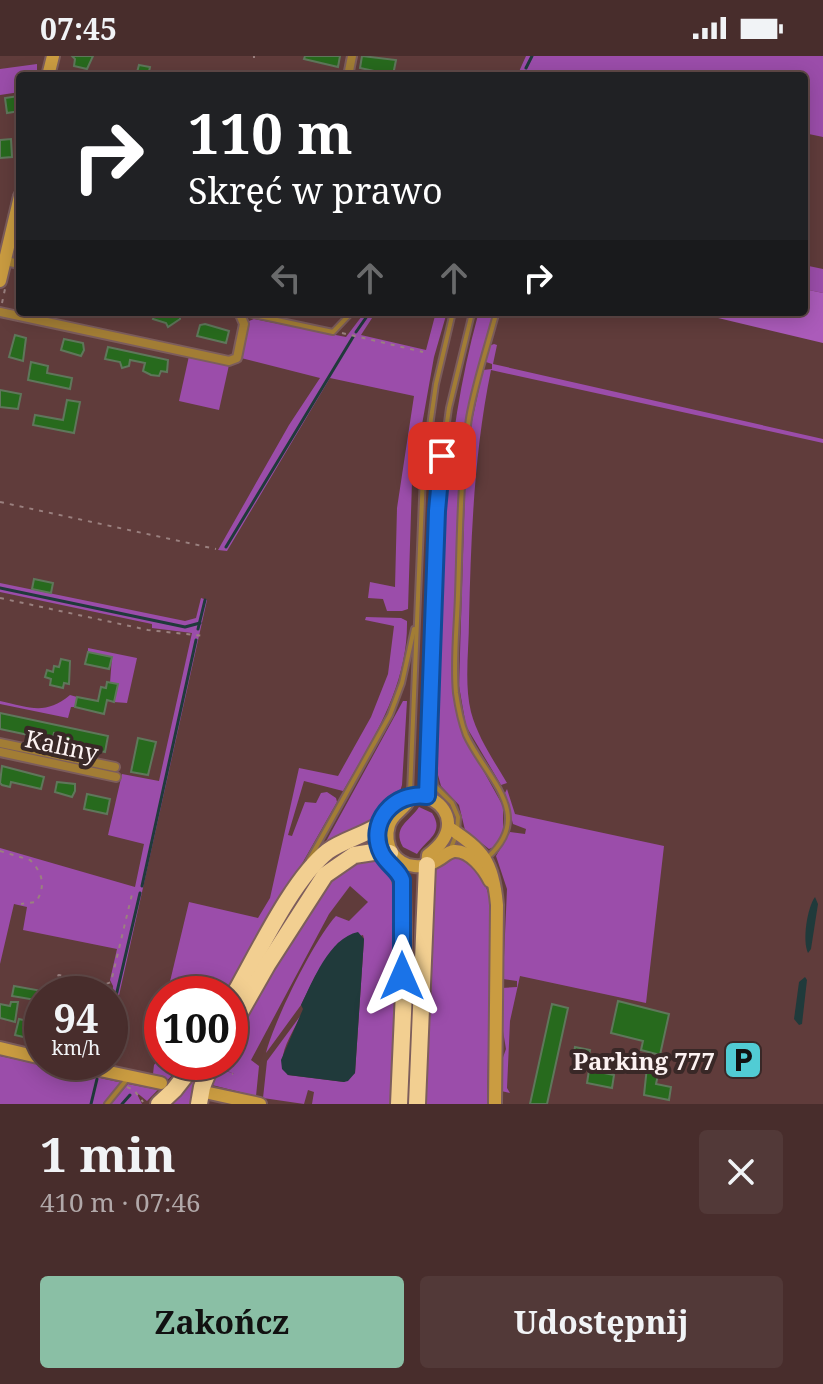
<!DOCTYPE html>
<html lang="pl">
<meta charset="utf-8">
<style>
:root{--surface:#482d2c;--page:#523938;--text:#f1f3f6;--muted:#b1a8a9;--line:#604948;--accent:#8abfa5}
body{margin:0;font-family:"Noto Serif",serif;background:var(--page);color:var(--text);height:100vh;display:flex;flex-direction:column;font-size:30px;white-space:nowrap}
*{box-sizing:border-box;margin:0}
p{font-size:26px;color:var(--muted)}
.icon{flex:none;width:44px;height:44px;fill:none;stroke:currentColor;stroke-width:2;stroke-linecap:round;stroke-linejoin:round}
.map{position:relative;height:1048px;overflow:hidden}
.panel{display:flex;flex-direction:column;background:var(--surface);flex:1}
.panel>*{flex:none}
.banner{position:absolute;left:16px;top:16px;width:792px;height:244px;border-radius:8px;box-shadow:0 4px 20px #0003,0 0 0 2px var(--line);background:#202124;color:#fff;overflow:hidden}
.speed{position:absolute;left:24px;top:920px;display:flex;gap:16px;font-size:40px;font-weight:700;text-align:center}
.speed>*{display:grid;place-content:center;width:104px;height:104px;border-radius:50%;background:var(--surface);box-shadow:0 4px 20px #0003,0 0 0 2px var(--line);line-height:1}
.speed small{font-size:20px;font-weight:400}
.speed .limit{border:12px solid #d22;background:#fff;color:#111}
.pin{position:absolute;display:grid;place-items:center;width:68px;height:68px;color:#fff;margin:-34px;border-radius:16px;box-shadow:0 4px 12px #0006}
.me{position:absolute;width:88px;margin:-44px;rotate:0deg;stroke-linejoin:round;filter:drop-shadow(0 0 6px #0008)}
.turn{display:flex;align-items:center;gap:28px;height:168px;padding:0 40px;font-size:36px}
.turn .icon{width:104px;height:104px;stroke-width:2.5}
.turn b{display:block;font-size:56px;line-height:68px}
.lanes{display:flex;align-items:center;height:76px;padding:0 40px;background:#0003;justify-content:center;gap:40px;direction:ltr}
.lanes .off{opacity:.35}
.round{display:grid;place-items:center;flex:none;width:84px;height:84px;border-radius:8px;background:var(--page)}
.headline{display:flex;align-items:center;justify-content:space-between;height:136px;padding:0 40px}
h1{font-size:48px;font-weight:700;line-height:60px}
.cta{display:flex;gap:16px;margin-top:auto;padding:16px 40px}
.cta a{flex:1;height:92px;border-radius:8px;background:var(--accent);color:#111;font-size:32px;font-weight:700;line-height:92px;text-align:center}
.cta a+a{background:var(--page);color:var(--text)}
.status{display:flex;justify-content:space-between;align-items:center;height:56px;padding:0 40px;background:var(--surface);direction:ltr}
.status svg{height:22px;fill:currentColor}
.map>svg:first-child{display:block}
.green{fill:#9b4daa}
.forest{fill:#ab5bba}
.water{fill:#203a3b}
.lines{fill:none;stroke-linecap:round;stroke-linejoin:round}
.stream{stroke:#203a3b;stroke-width:3}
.building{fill:#276a1d;stroke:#5f775b;stroke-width:2}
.lane-casing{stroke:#7c5d5c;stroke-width:8}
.street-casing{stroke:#7c5d5c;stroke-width:12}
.secondary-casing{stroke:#7c5d5c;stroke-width:16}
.highway-casing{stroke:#7c5d5c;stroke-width:20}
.path{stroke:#9a807f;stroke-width:2;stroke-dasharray:4 6;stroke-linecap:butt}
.lane{stroke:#a27d35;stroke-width:4}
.street{stroke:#a27d35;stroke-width:8}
.secondary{stroke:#ca9c41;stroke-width:12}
.highway{stroke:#f2cf91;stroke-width:16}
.route-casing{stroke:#114b97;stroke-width:20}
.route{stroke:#1a73e8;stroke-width:14}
.labels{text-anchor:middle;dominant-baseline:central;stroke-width:8;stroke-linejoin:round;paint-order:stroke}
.street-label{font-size:24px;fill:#fcf2f2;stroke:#392827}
.poi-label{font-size:24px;font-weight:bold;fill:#fcf2f2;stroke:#392827;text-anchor:end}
</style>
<div class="status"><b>07:45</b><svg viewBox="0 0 49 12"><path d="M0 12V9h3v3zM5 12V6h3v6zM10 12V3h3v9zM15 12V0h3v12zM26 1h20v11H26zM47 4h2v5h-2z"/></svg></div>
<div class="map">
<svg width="823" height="1048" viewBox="0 0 823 1048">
<rect width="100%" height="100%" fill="#603c3b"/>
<g class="green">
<path d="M526,0h297v81l-19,-4v-57h-287z"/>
<path d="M37,8v12h-17v16l-20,3v-26z"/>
<path d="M804,209l19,4v24l-19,-4z"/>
<path d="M365,256h11l-15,23 65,15 10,-38h11l-13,45 -22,124 -4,128 -6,2h-15l-4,-12 -15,-1 2,-16 25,5 2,-79 17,-112 -84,-18 -103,173 -9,-1 71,-125 31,-47 -79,-20 8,-37 5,-2 92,18z"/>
<path d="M478,259l14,3 -17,59 -14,79 -8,235 10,43 40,72v27l-7,13 -7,3 -24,-19 -6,-25 -18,-19 -3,-11c1,-155 -1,-310 40,-460z"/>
<path d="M494,288l3,1 -4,19 330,75v4l-332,-73c-17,83 -20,166 -22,250 0,30 -5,63 2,92 7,26 23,49 36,71l-6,2 -35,-59 -7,-40 6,-197 7,-68 11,-51 9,-1v-5l-6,-2 3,-16z"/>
<path d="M189,300l40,9 -10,45 -40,-9z"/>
<path d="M0,527l185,38 11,-3 5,-20 6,2 -97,436 3,-50 -3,-6 7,-31 -94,-19 4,-23 -13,-3 -14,60v-116l135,39 9,-43 -36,-9 14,-61 37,7 33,-148 -40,-5v-4l-152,-32z"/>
<path d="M366,561l35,1 6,3c1,64 -33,117 -64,170l-39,-10 -16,54 4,1 13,-34 11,1 5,-10 6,-1 9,6 1,4 -109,192h-61l22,-92 69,16 12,-20 29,-130 39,8 33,-59 17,-43 6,-48 -29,-6z"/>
<path d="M88,592l49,10 -10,45 -13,-1 4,-17 -8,-2 2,-26 -24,-5z"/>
<path d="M70,639l7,2 -2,10h-4l-3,11 -68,-14v-3c29,6 45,15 70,-6z"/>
<path d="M403,645h4l-5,84 -2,6 -20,18 -7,14 -49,22z"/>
<path d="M507,733l8,25 149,32 -18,157 -126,-27 -10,45 -3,67 3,5 -9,-2v-28l5,-14 -4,-24v-37l15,-1v-6l-14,-2 4,-90 -11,-33 14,-24 15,2 1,-5 -13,-5 -8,-31z"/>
<path d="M419,751l13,6c13,20 -5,26 -15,41l-14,-7c-11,-20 6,-25 16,-40z"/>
<path d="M456,801c23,6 31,27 35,49l-4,198h-62l-3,-11 12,-223 16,-11z"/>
<path d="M376,802l20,19 1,133 -4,89 -4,5h-77l2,-12 -6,-2 -4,14 -41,-6 4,-37 34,-46c-8,18 -28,44 -13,60l56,7 11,-9 9,-134 -1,-4 -25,8 -23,33 -14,29 -35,48c7,-30 49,-115 70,-137l13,5 19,-19 -18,-16 -21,28 -78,146 8,6 -3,30 -44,-11 7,-17 15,6 -15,-7 2,-5h9v-23l36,-64 19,-22 34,-62 11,-14 23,-15z"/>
<path d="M162,961v45h23l-38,39 -11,-9 6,12h-31l17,-20 31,6 4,-14 -10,-2 1,-9 5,-6 -6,-2z"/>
<path d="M0,1000l123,27 -20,21h-103z"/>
<path d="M203,1006l-9,42h-25z"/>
</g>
<path class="forest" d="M804,233l19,4v50l-130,-31h111z"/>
<g class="water">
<path d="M815,841l3,7 -7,45 -3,4c-6,-12 -1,-45 7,-56z"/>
<path d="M358,876l6,7 -9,134 -7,8 -4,1 -56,-7 -6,-6 -1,-9 22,-51 -2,-4c12,-24 28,-67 57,-73z"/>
<path d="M805,921l2,3 -5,44 -3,1 -5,-6 5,-37z"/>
</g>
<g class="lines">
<g class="stream">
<path d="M526,12l6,-12"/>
<path d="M522,20l1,-1"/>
<path d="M356,276l14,-20"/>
<path d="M226,491l127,-210"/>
<path d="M0,532l185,39 15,-4"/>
<path d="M198,573l7,-29"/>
<path d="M142,830l54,-246"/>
<path d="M110,966l30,-129"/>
<path d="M91,1048l6,-25"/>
<path d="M122,1048l8,-9"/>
</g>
</g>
<g class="building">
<path d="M72,0h21l-6,13 -13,-3 1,-7z"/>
<path d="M305,0h35l-2,11 -34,-8z"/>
<path d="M362,0l34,4 -3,15 -33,-7z"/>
<path d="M139,9l11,2 -2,9h-12z"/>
<path d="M19,40l1,15 -13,2 -2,-15z"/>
<path d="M11,83l1,18 -12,1v-18z"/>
<path d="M155,256h25v7l-12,8 -2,-4 -13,-4z"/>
<path d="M205,268l24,7 -3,12 -29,-7 3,-11z"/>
<path d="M15,279l11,3 -3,23 -14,-4z"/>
<path d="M64,283l19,4 1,7 -3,6 -20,-6z"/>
<path d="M108,291l60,13 -1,12 -6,-1 -2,5 -8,-1 -8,-4 2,-8 -15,-3 -1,6 -7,2 -2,-6 -15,-3z"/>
<path d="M31,306l17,4 -1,7 25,5 -2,11 -42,-9z"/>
<path d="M0,334l21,4 -3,15 -18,-2z"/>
<path d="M67,344l13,2 -6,31 -41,-8 2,-10 28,5z"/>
<path d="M34,523l19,4 -2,10 -19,-4z"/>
<path d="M88,596l24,5 -3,12 -24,-5z"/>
<path d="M61,603l9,2 -1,23 -5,-1 -1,5 -13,-3 1,-6 -6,-2 2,-7 6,2 1,-6 5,1z"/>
<path d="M107,626l11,2 -4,18 -7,-2 -3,14 -29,-7 2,-10 21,4 3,-14 5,1z"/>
<path d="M0,657l108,23 -3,16 -40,-9 1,-7 -12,-3 -2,7 -52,-11z"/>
<path d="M138,682l18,4 -8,33 -17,-3z"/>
<path d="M2,710l42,11 -3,12 -30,-7 -1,5 -8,-2 -2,-2z"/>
<path d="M57,726l18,2v7l-3,6 -17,-5z"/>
<path d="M87,738l23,5 -3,15 -23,-5z"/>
<path d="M14,930l28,5v10l-30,-5z"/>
<path d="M618,945l51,13 -9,41 -19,-5 2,-9 -32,-8z"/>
<path d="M11,946h7l-3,20 -15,-4v-14l10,2z"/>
<path d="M552,948l16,4 -21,96h-17z"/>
<path d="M19,963l21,5 -4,16 -21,-5z"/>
<path d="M575,991l15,3 -2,10 -15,-3z"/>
<path d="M647,1011l12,3 -3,14 15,3 -2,13 -25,-5z"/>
<path d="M589,1014l25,5 -2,13 -25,-5z"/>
</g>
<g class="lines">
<defs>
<g id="lane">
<path d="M240,256l93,20 19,-20"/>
<path d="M430,696l5,34 17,17 6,14 -1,16 -6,15"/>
<path d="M410,737l13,-318 13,-91 17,-72"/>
<path d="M427,739l13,-322 9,-65 23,-95"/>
<path d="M488,801c48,-43 -3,-80 -22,-122 -5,-13 -8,-28 -10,-42 -3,-32 1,-66 2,-98 2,-59 2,-118 11,-177 6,-34 17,-67 26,-100"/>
<path d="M309,804l81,-145 12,-32 12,-54"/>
<path d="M107,1048l21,-26"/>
</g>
<g id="street">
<path d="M348,20l4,-20"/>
<path d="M5,205l15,3"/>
<path d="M0,256l229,49 8,-3 7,-34 -5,-12"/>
<path d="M0,687l115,24"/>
<path d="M0,696l116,25"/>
</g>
<g id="secondary">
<path d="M48,20l5,-20"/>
<path d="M0,225l20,-85"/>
<path d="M410,740c-3,13 -17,16 -21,29 -3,9 -2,21 4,29 11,15 31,15 45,6 6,-3 9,-8 16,-9 16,-1 30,18 36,30"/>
<path d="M378,770c21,-65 109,-14 50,29l-1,10"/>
<path d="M448,771c36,24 45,34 49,78l-2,199"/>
<path d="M0,992l42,10"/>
<path d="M62,1006l99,21"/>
<path d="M209,1037l51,11"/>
</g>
<g id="highway">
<path d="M230,946c25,-42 61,-122 98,-151 16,-11 34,-15 50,-25 -3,36 22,34 24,59l2,106 -5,113"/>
<path d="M230,974l37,-65 58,-90 29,-20 26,-4 10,2"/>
<path d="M159,1048l15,-14 22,-28"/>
<path d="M199,1048l3,-17 10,-25"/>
<path d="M417,1048l10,-239"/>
</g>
</defs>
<use href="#lane" class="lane-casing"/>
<use href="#street" class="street-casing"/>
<use href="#secondary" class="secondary-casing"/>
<use href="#highway" class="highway-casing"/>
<g class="path">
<path d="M254,2v-2"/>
<path d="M2,247l3,-14"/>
<path d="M342,277l81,19"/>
<path d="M0,446l216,47"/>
<path d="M0,542l148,32 56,6"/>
<path d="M0,795l30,9c13,13 16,26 6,42l-15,2"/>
<path d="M52,938l3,-17 4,-2 47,9 5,-2 22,-92"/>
<path d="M160,1009l10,-2"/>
<path d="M223,1014l10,4"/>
<path d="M127,1031l7,3 9,12"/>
</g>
<use href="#lane" class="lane"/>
<use href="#street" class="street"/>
<use href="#secondary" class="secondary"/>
<use href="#highway" class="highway"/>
</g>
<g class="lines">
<defs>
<path id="route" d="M402,920v-96c-4,-11 -14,-15 -20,-26 -16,-31 12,-63 45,-58l10,-285 5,-55"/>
</defs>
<use href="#route" class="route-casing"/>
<use href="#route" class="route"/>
</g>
<defs>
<symbol id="parking-square" viewBox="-11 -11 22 22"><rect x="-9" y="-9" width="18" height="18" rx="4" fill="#51ccd4" stroke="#392827"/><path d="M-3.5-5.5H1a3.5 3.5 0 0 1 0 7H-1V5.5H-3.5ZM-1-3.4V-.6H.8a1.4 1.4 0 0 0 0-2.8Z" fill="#111"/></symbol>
</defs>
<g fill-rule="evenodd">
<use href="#parking-square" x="721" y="982" width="44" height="44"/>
</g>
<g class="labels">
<g class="street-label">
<text transform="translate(62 689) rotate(12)">Kaliny</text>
</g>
<g class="poi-label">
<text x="715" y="1004">Parking 777</text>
</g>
</g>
</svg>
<div class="speed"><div>94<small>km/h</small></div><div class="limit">100</div></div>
<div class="pin" style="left:442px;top:400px;background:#d93025"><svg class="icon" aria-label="arrive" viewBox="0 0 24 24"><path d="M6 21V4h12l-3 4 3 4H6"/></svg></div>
<svg class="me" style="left:402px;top:920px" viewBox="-20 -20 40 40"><path d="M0-17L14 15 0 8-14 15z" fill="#1a73e8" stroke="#fff" stroke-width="4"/></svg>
<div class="banner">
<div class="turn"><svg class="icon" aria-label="right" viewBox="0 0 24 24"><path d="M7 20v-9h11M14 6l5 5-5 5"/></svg><div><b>110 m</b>Skręć w prawo</div></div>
<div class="lanes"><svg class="icon off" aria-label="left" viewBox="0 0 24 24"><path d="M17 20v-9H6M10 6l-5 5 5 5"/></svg><svg class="icon off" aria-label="ahead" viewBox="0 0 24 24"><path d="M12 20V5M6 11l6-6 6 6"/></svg><svg class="icon off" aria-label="ahead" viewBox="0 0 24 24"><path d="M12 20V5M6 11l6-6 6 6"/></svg><svg class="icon" aria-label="right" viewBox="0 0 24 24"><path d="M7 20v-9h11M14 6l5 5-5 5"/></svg></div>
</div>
</div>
<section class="panel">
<div class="headline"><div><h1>1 min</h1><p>410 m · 07:46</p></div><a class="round"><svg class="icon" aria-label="close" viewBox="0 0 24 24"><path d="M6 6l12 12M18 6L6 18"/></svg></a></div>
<div class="cta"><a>Zakończ</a><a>Udostępnij</a></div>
</section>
